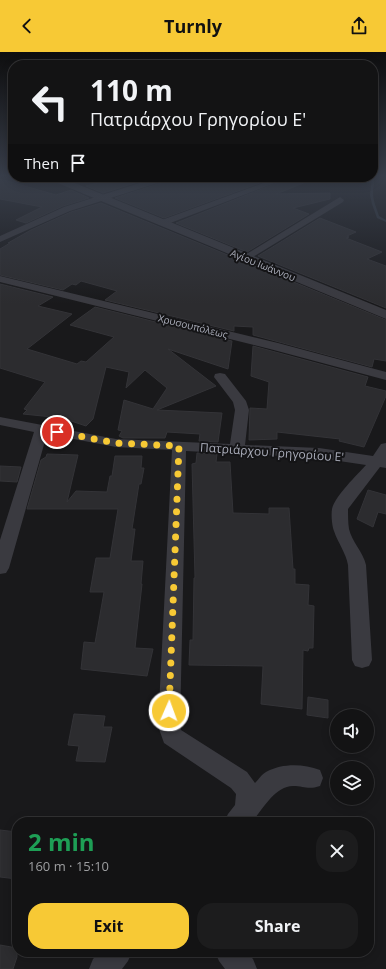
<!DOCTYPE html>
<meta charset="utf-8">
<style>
:root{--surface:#131314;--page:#1c1c1d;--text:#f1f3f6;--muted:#9d9ea0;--line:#323234;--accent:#f7c935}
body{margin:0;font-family:"Open Sans",sans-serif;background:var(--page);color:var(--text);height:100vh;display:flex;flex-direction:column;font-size:15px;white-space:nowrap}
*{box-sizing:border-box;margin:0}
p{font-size:13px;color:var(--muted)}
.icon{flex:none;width:22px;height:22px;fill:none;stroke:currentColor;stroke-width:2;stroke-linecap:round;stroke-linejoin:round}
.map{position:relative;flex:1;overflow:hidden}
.drawer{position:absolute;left:12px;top:765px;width:362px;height:140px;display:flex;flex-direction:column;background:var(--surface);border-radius:16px;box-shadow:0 2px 10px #0003,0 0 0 1px var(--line)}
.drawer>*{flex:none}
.banner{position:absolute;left:8px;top:8px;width:370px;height:122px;border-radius:16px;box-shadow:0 2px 10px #0003,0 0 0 1px var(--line);background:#131314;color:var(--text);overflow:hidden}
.fabs{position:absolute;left:330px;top:657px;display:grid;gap:8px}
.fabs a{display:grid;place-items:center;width:44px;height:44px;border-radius:50%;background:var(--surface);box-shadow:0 2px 10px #0003,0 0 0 1px var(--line);font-size:20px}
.pin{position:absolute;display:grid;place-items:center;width:34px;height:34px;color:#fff;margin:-17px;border:2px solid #fff;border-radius:50%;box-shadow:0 1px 4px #0007}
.me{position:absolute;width:44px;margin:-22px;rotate:2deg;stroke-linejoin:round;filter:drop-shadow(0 0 3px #0008)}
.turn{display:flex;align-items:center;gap:14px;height:84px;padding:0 16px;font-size:18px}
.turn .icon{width:52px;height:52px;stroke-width:2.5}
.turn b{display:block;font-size:28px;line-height:34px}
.then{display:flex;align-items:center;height:38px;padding:0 16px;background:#0003;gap:8px;font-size:15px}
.round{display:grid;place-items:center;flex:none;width:42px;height:42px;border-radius:16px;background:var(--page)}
.headline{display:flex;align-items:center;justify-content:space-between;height:68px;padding:0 16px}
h1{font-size:24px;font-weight:700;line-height:30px;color:#1e9e55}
.action{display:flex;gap:8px;margin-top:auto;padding:8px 16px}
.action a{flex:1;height:46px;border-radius:16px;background:var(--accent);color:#111;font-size:16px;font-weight:700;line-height:46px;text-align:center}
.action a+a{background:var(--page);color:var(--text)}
header{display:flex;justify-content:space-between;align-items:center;height:52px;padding:0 16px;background:var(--accent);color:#111;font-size:18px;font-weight:700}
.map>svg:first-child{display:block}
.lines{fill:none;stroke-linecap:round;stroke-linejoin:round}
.stream{fill:#2e3640;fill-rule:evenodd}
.building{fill:#2c2c2f;stroke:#333337}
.minor{fill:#3a3a40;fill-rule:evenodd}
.tertiary{fill:#3a3a40;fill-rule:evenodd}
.route{stroke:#f7c935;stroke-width:7;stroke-dasharray:0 12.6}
.labels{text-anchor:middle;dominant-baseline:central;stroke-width:4;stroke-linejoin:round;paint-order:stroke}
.far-street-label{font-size:10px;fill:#abaebb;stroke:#141416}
.street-label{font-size:12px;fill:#abaebb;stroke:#141416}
</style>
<header><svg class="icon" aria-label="back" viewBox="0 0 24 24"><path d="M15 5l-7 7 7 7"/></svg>Turnly<svg class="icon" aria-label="share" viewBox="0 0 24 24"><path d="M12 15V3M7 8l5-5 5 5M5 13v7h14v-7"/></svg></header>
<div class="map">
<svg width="386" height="917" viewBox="0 0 386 917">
<rect width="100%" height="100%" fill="#19191b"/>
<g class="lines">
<path class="stream" d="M373,124h1c1,6 -1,11 -1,17 0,8 4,16 6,23l7,4v2l-9,-4 -5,-14 -2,-9 2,-18h1z"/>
</g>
<g class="building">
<path d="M85,125h69l-51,16 -17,-7 12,-3z"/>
<path d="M172,125h104l-112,41 -49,-20 55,-18z"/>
<path d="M292,125h24v1l-40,16 54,-1v6l-37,9 16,6 -62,38 -71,-29z"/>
<path d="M0,127l56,16 15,-5 18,8 -26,8 -37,17 -10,-3 26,-13 -42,-8z"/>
<path d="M101,151l285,117v41l-12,-2 -2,8 -119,-32v-8l-19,-1v5l-129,-31 12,-9 -36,-10 -5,4 -4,-1 -9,6 -63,-15v-26l10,-6h-2l23,-13 40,-18z"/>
<path d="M320,166l36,14 -9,4 2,1 -3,1 36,14 -15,7 19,7v42l-128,-52z"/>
<path d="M0,232l53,13 -15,9 34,8 -45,35 50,15 4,-3 5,1 28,-25 -44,-12 25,-18 137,34 -4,28 -60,-20 48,37 -59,24 65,3 -4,29 -19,-1 1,-7 -33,-2 -2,6h-42l-4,-2 3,-5 -4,-1 6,-30 29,9 14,-21 -22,-18 -19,18 3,-16 -23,-5 -13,52 -7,7 -24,-8 -39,-4 4,-4 -3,-1 21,-27 -45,-14z"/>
<path d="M253,294l115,31 -3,9 21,5v5l-22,51 -25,-6 1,-2 -63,-7v7l-28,1 1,-32 17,1 2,-27 -18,-6z"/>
<path d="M197,401l20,1 -1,8h14l3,51 36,1v-6h20l4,61h2v15l14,1 -1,20 6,1 -1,42h-4l-1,3 -5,-1 -1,59 -41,-5 2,-38 -74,-1 1,-25h3l1,-62h1l-3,-114 4,-1z"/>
<path d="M47,402l31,1 -11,47 9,-11 31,1 3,-16h2l3,-20h27l-1,12h3l-3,16h-2l-7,45h3l-4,32h12l-2,23h1l-7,64 18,1 -6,27 -66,-7 3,-27 11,1 9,-51h-14l6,-34h14l8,-49h-91l14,-49 5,-3z"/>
<path d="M0,414l21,1 -4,15 -17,-1z"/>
<path d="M368,438l18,5v19l-8,-2 -5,15 -16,-8z"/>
<path d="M308,645l20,3v18l-21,-3z"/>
<path d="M74,662l31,2 -2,11h9l-7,35 -29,-1 3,-15 -11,-1z"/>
<path d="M0,778l17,2v47l-17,-2z"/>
<path d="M0,893l17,3v9l-4,12h-13z"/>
</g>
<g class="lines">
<g class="minor">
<path d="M159,125h12l-1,2 -100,32 -70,31v-6l64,-29z"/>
<path d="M280,125h11l-126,48h-6l-1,-2 1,-2z"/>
<path d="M340,145l4,3 -1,2 -95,58h-6l-2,-2z"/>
<path d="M0,224l278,67 108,29v8l-116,-31 -270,-67z"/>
<path d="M220,321l5,1 21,27 3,9 -4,35 74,3 54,8 8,-12 5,-1v25l-6,-1 -32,42c0,6 0,14 1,20 3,13 14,23 17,36l6,95 -3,6 -7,2 -7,-2 -3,-6 -4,-95c-2,-12 -10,-22 -14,-34 -2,-5 -3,-16 -2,-22 3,-13 25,-34 34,-44l-47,-7 -133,-7 -6,275 1,4 66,42 8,11c4,-4 7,-9 11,-11 17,-9 37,-8 54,-2l3,8 -3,8c-12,4 -16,0 -27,0 -18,0 -31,24 -41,36h-28l4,-8 7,-9 1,-11 -5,-6 -67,-45 -6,-17 14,-276 -56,-3 -69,-13 -38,134 -3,5 -6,1v-34l34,-108 -34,-7v-8l116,22 114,5 5,-34 -2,-8 -19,-25 1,-3z"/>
<path d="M100,900h32l-4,9 -6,8h-33l4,-10z"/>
<path d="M215,900h31l7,7 4,10h-32l-6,-8z"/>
</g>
<path class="tertiary" d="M46,125h14l326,133v9l-338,-140z"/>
</g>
<linearGradient id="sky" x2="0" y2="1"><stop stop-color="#0e0e0f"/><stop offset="0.49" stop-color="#383e4a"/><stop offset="1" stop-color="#383e4a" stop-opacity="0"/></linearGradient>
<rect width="386" height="252" fill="url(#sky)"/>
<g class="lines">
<path class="route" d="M57,380l59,11 63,3 -10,265"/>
</g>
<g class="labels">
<g class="far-street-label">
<text transform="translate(263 213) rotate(22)">Αγίου Ιωάννου</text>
<text transform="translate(193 274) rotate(14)">Χρυσουπόλεως</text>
</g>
<g class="street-label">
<text transform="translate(272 400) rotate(4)">Πατριάρχου Γρηγορίου Ε'</text>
</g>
</g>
</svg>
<div class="fabs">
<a><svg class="icon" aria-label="sound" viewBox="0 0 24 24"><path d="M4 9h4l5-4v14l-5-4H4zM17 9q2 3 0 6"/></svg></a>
<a><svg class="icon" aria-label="layers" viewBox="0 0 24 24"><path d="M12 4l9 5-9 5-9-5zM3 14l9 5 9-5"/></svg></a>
</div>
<div class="pin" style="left:57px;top:380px;background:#d93025"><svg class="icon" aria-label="arrive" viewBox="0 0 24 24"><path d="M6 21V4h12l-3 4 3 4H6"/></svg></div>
<svg class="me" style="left:169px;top:659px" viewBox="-20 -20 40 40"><circle r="17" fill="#f7c935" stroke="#fff" stroke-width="3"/><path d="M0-11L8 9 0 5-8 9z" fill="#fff"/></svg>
<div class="banner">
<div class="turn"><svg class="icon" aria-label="left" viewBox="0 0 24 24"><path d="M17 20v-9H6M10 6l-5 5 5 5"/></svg><div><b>110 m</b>Πατριάρχου Γρηγορίου Ε'</div></div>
<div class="then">Then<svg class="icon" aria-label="arrive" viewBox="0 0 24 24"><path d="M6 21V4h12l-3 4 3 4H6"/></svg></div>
</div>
<section class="drawer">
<div class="headline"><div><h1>2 min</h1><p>160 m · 15:10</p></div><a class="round"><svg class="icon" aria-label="close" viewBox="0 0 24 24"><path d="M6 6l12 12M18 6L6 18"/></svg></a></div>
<div class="action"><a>Exit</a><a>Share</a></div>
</section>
</div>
